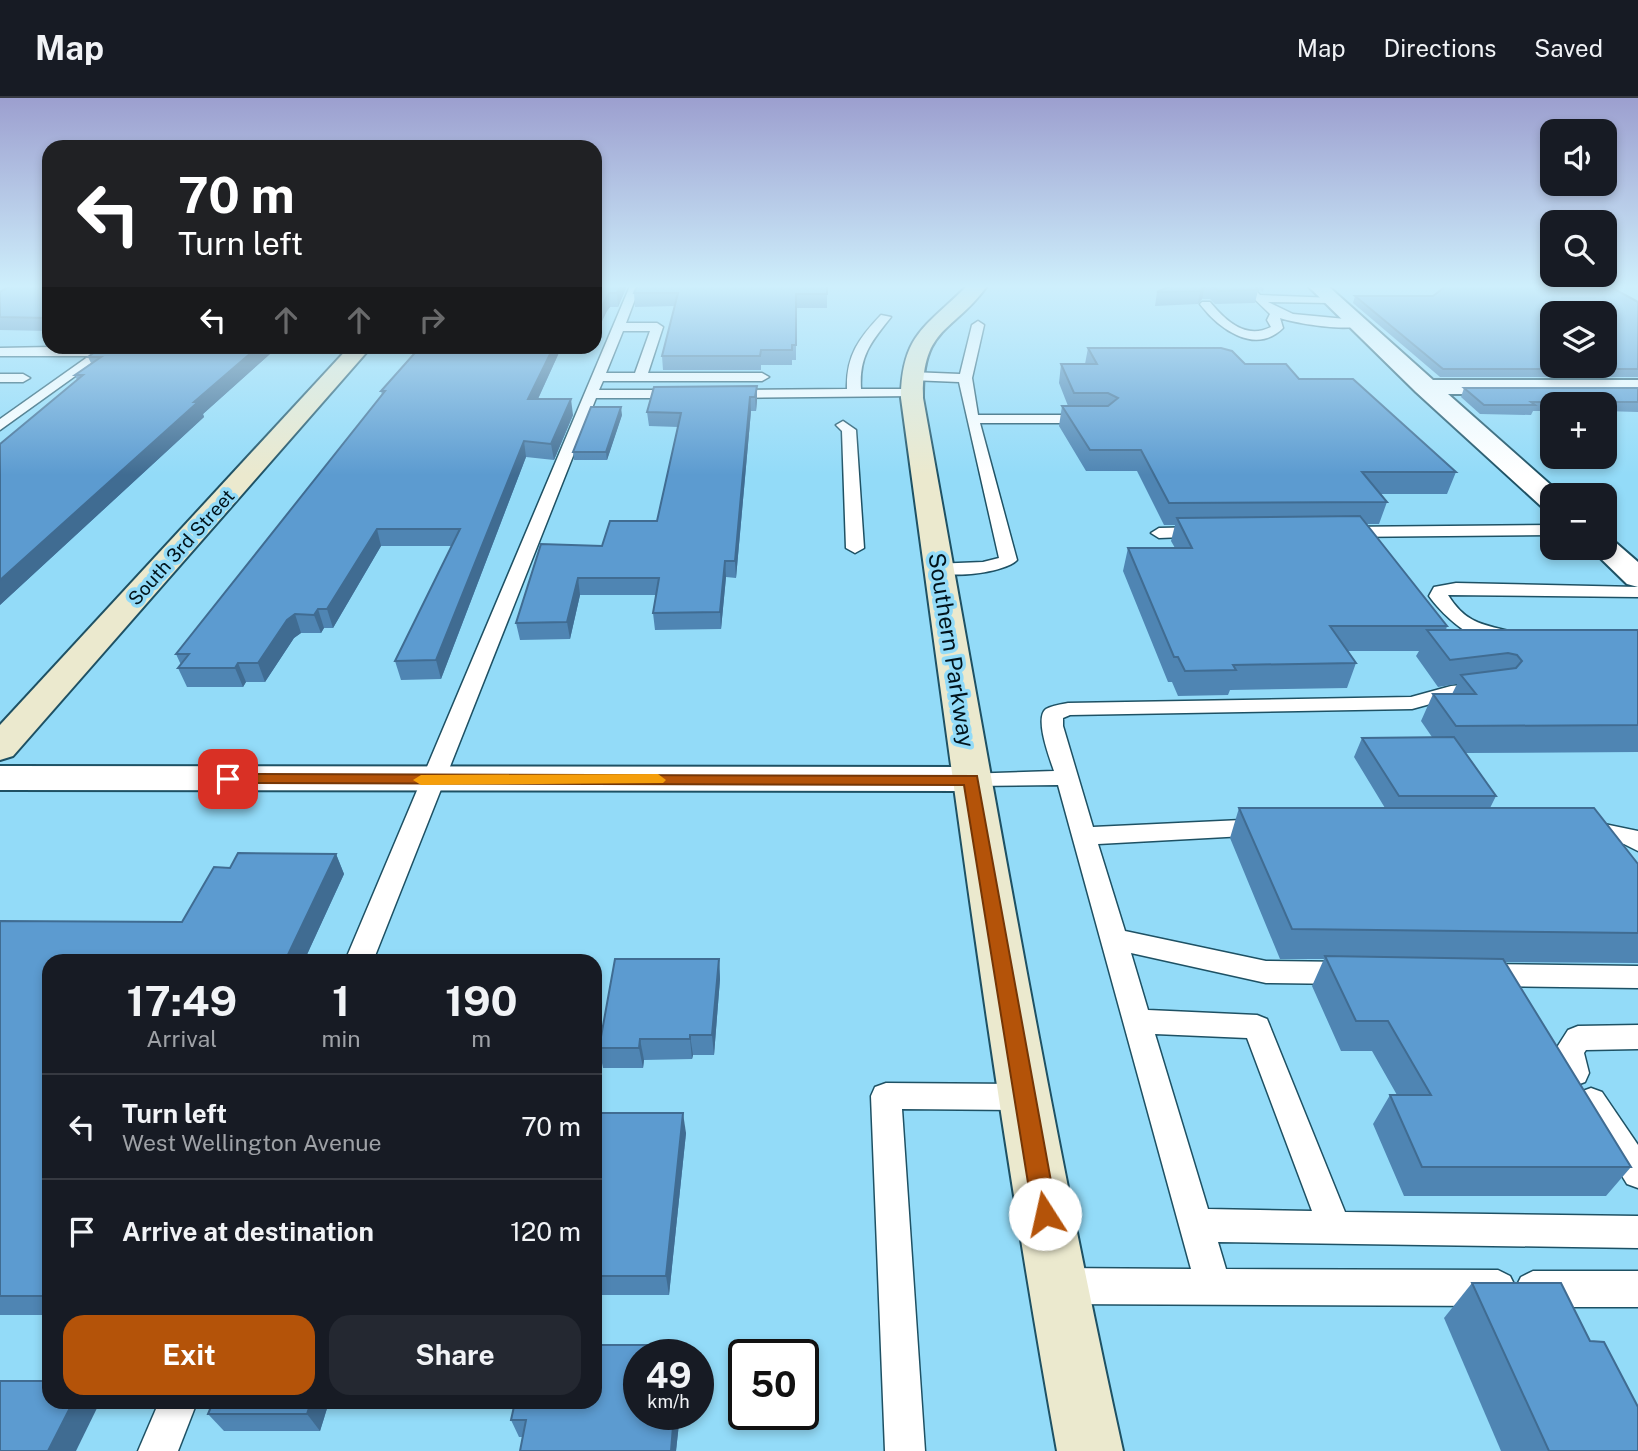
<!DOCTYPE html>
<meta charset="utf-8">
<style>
:root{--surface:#171b24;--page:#242831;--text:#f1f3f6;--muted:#9ea1a6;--line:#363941;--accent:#b45309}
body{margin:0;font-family:"Public Sans",sans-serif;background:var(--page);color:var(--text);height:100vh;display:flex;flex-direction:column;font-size:26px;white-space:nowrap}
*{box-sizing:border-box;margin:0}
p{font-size:23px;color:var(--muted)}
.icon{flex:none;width:38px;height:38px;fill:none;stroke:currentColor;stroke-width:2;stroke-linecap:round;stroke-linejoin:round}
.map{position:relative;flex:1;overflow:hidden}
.panel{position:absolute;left:42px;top:856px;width:560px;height:455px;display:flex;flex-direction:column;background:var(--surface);border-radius:21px;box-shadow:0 4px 10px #0003}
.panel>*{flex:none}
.hud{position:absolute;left:42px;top:42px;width:560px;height:214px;border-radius:21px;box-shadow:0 4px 10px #0003;background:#202124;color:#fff;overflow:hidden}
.fabs{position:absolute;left:1540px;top:21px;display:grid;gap:14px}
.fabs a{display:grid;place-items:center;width:77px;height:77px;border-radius:14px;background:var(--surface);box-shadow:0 4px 10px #0003;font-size:35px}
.speed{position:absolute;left:623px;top:1241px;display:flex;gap:14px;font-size:35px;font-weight:700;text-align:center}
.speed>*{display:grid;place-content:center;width:91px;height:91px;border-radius:50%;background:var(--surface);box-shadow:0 4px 10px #0003;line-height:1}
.speed small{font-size:18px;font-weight:400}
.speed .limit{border:4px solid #111;border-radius:10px;background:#fff;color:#111}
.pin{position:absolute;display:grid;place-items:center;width:60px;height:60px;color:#fff;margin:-30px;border-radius:14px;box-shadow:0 4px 10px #0006}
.me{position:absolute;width:77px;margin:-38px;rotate:350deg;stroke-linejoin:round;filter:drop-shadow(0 0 5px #0008)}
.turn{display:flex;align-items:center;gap:24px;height:147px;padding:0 21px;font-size:32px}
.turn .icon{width:91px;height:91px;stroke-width:2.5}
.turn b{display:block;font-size:49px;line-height:60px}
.lanes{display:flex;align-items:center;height:66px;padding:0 21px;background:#0003;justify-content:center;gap:35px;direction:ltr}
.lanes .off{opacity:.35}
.eta{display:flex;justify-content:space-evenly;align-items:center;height:119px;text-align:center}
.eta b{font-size:42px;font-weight:700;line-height:49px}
.button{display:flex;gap:14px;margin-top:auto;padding:14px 21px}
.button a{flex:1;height:80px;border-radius:21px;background:var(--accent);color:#fff;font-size:28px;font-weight:700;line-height:80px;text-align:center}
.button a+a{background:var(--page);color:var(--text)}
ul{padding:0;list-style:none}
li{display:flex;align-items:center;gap:21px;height:105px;padding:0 21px;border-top:2px solid var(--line)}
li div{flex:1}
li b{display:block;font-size:26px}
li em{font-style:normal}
header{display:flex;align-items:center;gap:42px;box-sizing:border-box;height:98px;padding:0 35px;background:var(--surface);border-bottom:2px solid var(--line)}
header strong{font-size:33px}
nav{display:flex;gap:38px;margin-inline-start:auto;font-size:24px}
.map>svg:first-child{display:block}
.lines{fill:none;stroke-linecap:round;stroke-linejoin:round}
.lane-casing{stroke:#1e5164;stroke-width:3}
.street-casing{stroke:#1e5164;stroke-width:4}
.secondary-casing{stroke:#1e5164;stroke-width:4}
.lane{fill:#fff;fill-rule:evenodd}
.street{fill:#fff;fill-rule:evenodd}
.secondary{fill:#ebe9ce;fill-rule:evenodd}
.wall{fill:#4f85b3}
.shaded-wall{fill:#406c92}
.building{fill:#5c9bd0;stroke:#406c92;stroke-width:2;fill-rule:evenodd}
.route{fill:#b45309;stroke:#753606;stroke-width:2}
.slow{fill:#f59e0b}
.labels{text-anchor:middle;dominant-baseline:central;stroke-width:7;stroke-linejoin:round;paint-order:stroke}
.far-street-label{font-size:19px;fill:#01131b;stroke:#93dbf8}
.street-label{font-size:23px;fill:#01131b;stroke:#93dbf8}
</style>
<header>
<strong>Map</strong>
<nav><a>Map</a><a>Directions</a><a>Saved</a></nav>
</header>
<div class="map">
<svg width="1638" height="1353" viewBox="0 0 1638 1353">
<rect width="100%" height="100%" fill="#93dbf8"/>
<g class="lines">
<defs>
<g id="lane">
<path d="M630,188h10l-14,37h31l6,4 -15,46h114l7,4 -7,4h-159l-4,9h82l7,4 -7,4h-85l-223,563h-28zM623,233h27l-15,42h-29z"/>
<path d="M1241,188h11l8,9 75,3v4l-4,1 -63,-1 25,12 63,6 6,4c-12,9 -67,-1 -82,-6l3,10c-28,28 -65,0 -83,-24l2,-2h8c15,18 35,38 61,25l-4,-7 3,-6z"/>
<path d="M881,217l10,2c-20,25 -32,39 -30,72h51l7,4 -2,3 -191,2 -7,-4 7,-4 121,-1c-1,-33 12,-51 34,-74z"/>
<path d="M978,223l6,4 -12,53 6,37h113l7,4 -7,4h-111l37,137c-12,13 -75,21 -87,8l3,-4 50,-2 16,-4 -40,-176 -48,-2 -7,-4 7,-4 49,2 12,-49z"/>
<path d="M102,248h15l-117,84v-11l89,-63h-89v-8z"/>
<path d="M0,276h23l7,4 -7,4h-23z"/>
<path d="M843,323l13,9 8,118 -9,5 -9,-5 -4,-117 -6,-6z"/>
<path d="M1552,427v10l-210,2 -8,-5 8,-5z"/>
<path d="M1203,429l6,1 2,4 -2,4 -50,2 -8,-5 8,-5z"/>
<path d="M1456,485l182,4v10l-190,-2c17,27 32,29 61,36l3,4c-22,26 -71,-21 -83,-39l5,-9z"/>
<path d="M1483,585l7,2 3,4 -3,4 -38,5 -40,11 -342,6 -7,3v8l30,101 170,-8 8,2 4,6 -4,6 -8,2 -165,9 27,87 141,30 82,1 10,3 4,8 -4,8 -10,3 -82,-1 -135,-30 17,57 109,5 10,4 78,193 293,4v32l-420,-6 8,27 272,1 12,6 6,12 -6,12 -12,6 -441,-2 -12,-6 -6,-12 6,-12 12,-6 134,1 -133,-484 -86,1 -8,-2 -3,-5 3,-5 90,-3c-4,-12 -20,-53 -8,-62 5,-3 16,-5 22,-6l343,-6 40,-11zM1155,936l92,4 65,173 -104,-2z"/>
<path d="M1585,722l53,11v20l-14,-7 -48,-10 -3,-6 3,-6z"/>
<path d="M1484,866l154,2v22l-154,-2 -10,-3 -4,-8 4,-8z"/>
<path d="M1638,927v24l-52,1 -2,3 5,20 -4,9 -11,4 -11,-4 -9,-30 14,-22 10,-4z"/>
<path d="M886,985l139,1 11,4 4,9 -4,9 -11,4 -123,-1 23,342h-40l-14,-355 4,-9z"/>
<path d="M1591,990l11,4 36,53v43l-11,-4 -51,-83 4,-9z"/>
<path d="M1533,1173h105v36h-105l-12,-6 -6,-12 6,-12z"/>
<path d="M159,1304h38l-19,49h-40z"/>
</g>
<g id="street">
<path d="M1308,188h20l105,94h205v14h-190l114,101h-10v14l-10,-2 -126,-115z"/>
<path d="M1605,441l10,3 23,20v25l-11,-3 -37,-36h15z"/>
<path d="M0,668l972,1 14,3 5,9 -5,9 -14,3 -972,-1z"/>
</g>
<g id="secondary">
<path d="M967,188h20c-35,48 -65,40 -64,112 64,352 123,704 200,1053h-66c-63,-349 -108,-702 -156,-1053 1,-64 25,-71 66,-112z"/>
<path d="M350,248h22l-359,410 -13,4v-35z"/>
</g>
</defs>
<use href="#lane" class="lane-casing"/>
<use href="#street" class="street-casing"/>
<use href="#secondary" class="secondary-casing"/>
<use href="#lane" class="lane"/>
<use href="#street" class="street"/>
<use href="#secondary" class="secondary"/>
</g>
<g class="wall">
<path d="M49,188v45l-49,-1v-38z"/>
<path d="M595,188h32l-9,21h-8l-3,4z"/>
<path d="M827,188v22h-31v52h-4v5h-31v5h-98l-1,-14 13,-50 -40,1 -1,-14z"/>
<path d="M1170,188h85l3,4 -3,13 -40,1 -5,-5h-8l-4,5 -43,2 2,-14z"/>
<path d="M1255,188h9l-1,6z"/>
<path d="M1355,198l283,6v75h-198l-87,-74z"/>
<path d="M103,248h176l-76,68 1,3 -204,188v-161l77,-64 -2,-5 16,-12 -3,-6z"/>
<path d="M562,248l-24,53 35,16 -19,45 -28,-3 -85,222 -40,1 -6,-19 57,-115h-71l-48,82h-9l-3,5h-20l-7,5 -29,44h-19l-3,5h-56l-9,-19 3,-3 -5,-11 206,-259 -1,-4z"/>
<path d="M1088,250l157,16 54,15 157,93 -9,22h-66l6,8 -8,22h-13l81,102 -1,4h192v122l-173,1 31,43 -6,12 148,56v99l-133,-1 126,205 -25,29h-202l-31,-72 17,-29h7l-25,-44h-31l-29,-65 12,-27h-44l-50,-121 9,-30h146l-31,-51 8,-19 70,-1 -11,-16 12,-27h19l5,-10 -19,3 -22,-31 3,-5h-71l8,12 -9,25 -117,2 -2,5 -50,1 -6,-14h-4l-45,-111 5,-23h47l-4,-7 4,-16h-11l-27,-54h-51l-27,-45 3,-20h6l-9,-23 2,-19h24z"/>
<path d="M757,288v14l-1,11h-5l-15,167 -10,-1 -5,52 -66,1 -2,-17 3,-18h-76l-10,44 -50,1 -4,-17 86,-77 55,-25 21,-94 -29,-1 -2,-14z"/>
<path d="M1464,290h174v24l-33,-1v-7h-53v7h-19l-2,4 -51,-1 -19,-17z"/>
<path d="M622,317l-15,45h-33l-1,-8z"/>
<path d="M336,756l8,20 -40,87h-255v354h-49v-394l182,1 48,-54z"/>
<path d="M719,861l1,20 -6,76h-21l-1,4 -48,1 -1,8h-40l-4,-20z"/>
<path d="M595,1015l91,20 -17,162h-74z"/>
<path d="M1472,1185l118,58 48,110h-137l-57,-133z"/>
<path d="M329,1304l-9,29h-96l-16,-17z"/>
<path d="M680,1316l-4,37h-156l3,-14h-4l-8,-17z"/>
</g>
<g class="shaded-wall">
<path d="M620,188h7l-9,21 -1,-14z"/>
<path d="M1205,188l-3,13 -4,5 2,-13z"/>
<path d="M609,195l1,14 -3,4 -12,25v-17z"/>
<path d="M259,248h20l-76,68 1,3 -204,188v-25l194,-178z"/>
<path d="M554,248h8l-31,68 -3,-15z"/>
<path d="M757,288v14l-1,11 -1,-14z"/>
<path d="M750,299l1,14 -15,167 -1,-17z"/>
<path d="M571,301l2,16 -19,45 -3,-16z"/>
<path d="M621,309l1,8 -15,45 -1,-8z"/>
<path d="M524,343l2,16 -85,222 -5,-19z"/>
<path d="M377,431l4,17 -48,82 -6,-19z"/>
<path d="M725,463l1,16 -5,52 -1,-17z"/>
<path d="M578,480l2,17 -10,44 -3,-17z"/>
<path d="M318,511l6,19 -3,5 -7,-18z"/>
<path d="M295,516l6,19 -7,5 -29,44 -7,-19 29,-43z"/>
<path d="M238,565l8,19 -3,5 -8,-19z"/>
<path d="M336,756l8,20 -40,87h-19z"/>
<path d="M719,861l1,20 -6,76 -2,-20z"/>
<path d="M690,937l3,20 -1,4 -2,-20z"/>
<path d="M640,941l4,21 -1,8 -4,-20z"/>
<path d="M683,1015l3,20 -17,162 -3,-19z"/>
<path d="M73,1304h27l-24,49h-28z"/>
<path d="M311,1304h18l-9,29 -13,-17z"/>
<path d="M674,1316h6l-4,37h-5z"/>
</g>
<g class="building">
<path d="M10,188h39v32l-49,-1v-25z"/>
<path d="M595,188h25l-3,7h-8l-14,26z"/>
<path d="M637,188h190v8h-31v51h-4v5h-31l-1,6h-98l16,-63h-44z"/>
<path d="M1170,188h85l3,4 -40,1 -5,-5h-8l-5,5 -43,1z"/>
<path d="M1446,188h163l29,16v67h-195l-88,-73h78zM1552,215h53v53h-53z"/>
<path d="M103,248h156l-65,56h4l-198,178v-136l83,-69h-8l26,-18h-13z"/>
<path d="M421,248h133l-26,53h43l-20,45 -27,-3 -88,219 -41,1 65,-132h-83l-50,80h-9l-4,6 -19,-1 -8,6 -29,43h-20l-3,5h-57l11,-14h-13l209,-263h-4z"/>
<path d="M1088,250h133l11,3 13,13h41l13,15h54l103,93h-94l25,30 -218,1 -28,-53h-51l-28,-44h46l10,-8 -10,-5h-34l-13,-29h36z"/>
<path d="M757,288l-2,11h-5l-15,164h-10l-5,51 -67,1 6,-35h-81l-11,44 -51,1 25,-79 61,2 8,-25h47l24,-108 -34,-1 7,-25z"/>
<path d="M1464,290h174v14h-107l4,3h-51z"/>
<path d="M591,309h30l-15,45h-33z"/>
<path d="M1360,418l87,110h-117l26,37 -123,2 3,5 -51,1 -7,-14h-4l-46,-109h64l-15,-30z"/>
<path d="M1427,532h211v95l-182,1 -23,-32h43l-15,-19 55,-7 6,-7 -5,-6 -9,-2 -58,7z"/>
<path d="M1454,639l42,59h-97l-37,-58z"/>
<path d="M1239,710h355l44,56v69l-346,-4z"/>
<path d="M238,755l98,1 -51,107h-236v335h-49v-375l182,1 32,-55 16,1z"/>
<path d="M1325,858l178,3 128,208h-209l-32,-72h41l-43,-74h-32z"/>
<path d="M615,861h104l-7,76h-22v4h-50l-1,9h-40z"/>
<path d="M595,1015h88l-17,163h-71z"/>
<path d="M1472,1185h89l29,58 14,1 34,65v44h-89z"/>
<path d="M595,1247h86l-1,9h-41v60h35l-3,37h-151l6,-31h-15l4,-18h80z"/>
<path d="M0,1283h49v21h24l-25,49h-48z"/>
<path d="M213,1304h98l-4,12h-99z"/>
</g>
<linearGradient id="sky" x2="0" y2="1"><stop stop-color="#9c9fcf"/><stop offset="0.5" stop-color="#ceeffc"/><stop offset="1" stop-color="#ceeffc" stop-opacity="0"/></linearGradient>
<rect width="1638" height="377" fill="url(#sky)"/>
<path class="route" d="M228,676l749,2 80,438 -4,8 -8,3 -8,-3 -4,-8 -69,-429 -741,-2v-7z"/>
<path class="slow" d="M658,676l8,6 -3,3 -242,2 -8,-5 8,-5z"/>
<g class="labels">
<g class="far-street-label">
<text transform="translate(181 449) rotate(-48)">South 3rd Street</text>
</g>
<g class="street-label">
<text transform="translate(952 552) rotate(81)">Southern Parkway</text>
</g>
</g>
</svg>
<div class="fabs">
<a><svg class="icon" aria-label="sound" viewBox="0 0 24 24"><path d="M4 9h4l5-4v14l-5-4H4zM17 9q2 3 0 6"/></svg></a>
<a><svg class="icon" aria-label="search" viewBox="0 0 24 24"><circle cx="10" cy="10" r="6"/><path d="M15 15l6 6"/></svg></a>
<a><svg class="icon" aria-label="layers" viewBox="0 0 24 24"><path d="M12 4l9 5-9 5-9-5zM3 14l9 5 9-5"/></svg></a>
<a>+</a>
<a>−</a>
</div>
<div class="speed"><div>49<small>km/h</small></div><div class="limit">50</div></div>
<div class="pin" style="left:228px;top:681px;background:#d93025"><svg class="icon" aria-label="arrive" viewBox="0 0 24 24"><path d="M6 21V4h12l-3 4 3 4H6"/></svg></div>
<svg class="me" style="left:1045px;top:1116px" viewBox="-20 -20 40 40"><circle r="19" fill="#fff"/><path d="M0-13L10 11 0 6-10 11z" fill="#b45309"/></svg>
<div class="hud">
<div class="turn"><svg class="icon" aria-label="left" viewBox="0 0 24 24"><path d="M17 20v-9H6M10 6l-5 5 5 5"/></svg><div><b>70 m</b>Turn left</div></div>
<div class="lanes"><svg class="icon" aria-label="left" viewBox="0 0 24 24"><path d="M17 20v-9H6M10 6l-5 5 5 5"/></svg><svg class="icon off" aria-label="ahead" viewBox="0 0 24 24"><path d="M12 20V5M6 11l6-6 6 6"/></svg><svg class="icon off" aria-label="ahead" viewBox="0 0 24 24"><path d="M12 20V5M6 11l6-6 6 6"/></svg><svg class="icon off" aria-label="right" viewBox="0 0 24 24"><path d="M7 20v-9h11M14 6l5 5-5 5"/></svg></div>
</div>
<section class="panel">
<div class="eta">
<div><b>17:49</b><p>Arrival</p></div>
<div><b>1</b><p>min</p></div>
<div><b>190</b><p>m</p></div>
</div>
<ul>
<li><svg class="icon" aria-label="left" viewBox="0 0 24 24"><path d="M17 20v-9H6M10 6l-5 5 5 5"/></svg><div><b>Turn left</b><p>West Wellington Avenue</p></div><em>70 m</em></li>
<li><svg class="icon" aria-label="arrive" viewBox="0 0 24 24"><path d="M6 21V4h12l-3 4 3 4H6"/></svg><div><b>Arrive at destination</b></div><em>120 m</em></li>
</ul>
<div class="button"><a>Exit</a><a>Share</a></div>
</section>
</div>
